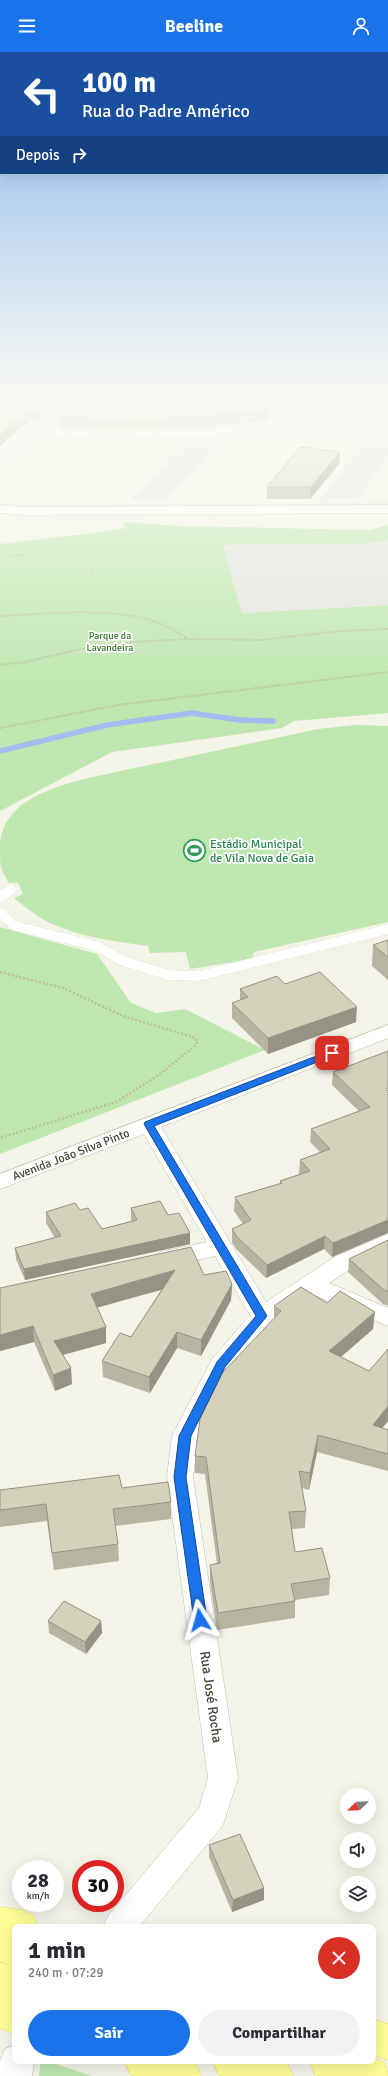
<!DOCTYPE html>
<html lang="pt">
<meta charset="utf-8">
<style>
:root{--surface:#fff;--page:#f2f2f3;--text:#2b2b33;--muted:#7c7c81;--accent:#1a73e8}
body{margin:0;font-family:Signika,sans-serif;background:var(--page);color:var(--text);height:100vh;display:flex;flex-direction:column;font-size:15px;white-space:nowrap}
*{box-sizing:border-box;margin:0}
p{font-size:13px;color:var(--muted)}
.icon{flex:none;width:22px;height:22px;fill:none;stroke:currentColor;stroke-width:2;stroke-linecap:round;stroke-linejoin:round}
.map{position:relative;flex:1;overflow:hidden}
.panel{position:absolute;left:12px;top:1872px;width:364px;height:140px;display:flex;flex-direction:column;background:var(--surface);border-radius:8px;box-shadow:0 4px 16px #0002}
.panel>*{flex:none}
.guide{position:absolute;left:0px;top:0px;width:388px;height:122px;box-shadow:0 4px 16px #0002;background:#1a4fa0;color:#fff;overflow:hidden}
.needle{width:26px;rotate:247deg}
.fabs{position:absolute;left:340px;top:1736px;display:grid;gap:8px}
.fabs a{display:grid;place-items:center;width:36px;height:36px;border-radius:50%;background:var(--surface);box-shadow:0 4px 16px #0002;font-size:20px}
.speed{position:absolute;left:12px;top:1808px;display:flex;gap:8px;font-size:20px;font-weight:700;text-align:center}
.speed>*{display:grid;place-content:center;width:52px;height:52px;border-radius:50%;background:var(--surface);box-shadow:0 4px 16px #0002;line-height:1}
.speed small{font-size:10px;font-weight:400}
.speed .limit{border:6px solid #d22;background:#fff;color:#111}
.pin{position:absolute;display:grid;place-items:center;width:34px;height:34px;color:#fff;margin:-17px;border-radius:8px;box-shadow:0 2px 6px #0006}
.me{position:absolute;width:44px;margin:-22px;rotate:352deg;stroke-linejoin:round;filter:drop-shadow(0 0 3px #0008)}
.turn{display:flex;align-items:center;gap:14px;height:84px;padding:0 16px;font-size:18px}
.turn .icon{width:52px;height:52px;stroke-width:2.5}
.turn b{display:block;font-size:28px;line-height:34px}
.then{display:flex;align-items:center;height:38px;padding:0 16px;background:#0003;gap:8px;font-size:15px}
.round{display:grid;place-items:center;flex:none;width:42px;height:42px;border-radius:21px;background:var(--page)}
.overview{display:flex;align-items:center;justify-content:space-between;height:68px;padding:0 16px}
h1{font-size:24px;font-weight:800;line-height:30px}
.cta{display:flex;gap:8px;margin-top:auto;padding:8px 16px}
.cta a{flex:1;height:46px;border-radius:24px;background:var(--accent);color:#fff;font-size:16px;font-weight:800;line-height:46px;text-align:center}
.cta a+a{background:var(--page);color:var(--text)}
header{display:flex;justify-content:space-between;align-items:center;height:52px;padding:0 16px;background:var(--accent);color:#fff;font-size:18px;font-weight:800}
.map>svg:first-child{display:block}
.green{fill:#bfe7b0}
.parking{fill:#e4e4df}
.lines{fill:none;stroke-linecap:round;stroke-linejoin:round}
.stream{stroke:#a4bcef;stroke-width:5.5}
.service-casing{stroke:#bfbda9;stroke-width:10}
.minor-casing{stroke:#bfbda9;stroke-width:1}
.primary-casing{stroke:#e2df66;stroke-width:1}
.path-far2{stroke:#c0bd9b;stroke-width:1.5;stroke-dasharray:1 1;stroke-linecap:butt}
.path-far1{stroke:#c0bd9b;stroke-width:2;stroke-dasharray:1.5 1.5;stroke-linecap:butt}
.path{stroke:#c0bd9b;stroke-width:2.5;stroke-dasharray:2 2;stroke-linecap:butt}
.service{stroke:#fff;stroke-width:10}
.minor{fill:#fff;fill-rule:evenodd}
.primary{fill:#fdfc96;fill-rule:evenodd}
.wall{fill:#b7b5a2}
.shaded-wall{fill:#959384}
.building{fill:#d5d2bc;stroke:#959384}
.route{fill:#1a73e8;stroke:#114b97}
.labels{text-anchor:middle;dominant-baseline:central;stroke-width:3.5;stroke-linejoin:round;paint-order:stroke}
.far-park-label{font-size:10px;fill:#32772a;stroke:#fff}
.leisure-label{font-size:12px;fill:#27864d;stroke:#fff;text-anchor:start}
.street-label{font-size:12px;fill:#464436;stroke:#fff}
.near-street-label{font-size:14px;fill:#464436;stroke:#fff}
</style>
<header><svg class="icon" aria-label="menu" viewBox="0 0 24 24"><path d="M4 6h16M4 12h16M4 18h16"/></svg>Beeline<svg class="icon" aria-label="person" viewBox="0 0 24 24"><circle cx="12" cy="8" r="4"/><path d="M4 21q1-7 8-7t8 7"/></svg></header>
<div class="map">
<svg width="388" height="2024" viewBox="0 0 388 2024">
<rect width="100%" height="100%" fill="#f3f3e7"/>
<g class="green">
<path d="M123,470l56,4 190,4 19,-5v16l-26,3 -139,1 19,68 146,-8v108l-94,8 -12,7 -170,24 -112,59v-267l109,-13 16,-3z"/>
<path d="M356,673l32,1v196l-134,30 -2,7 -62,10 -4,-17 -36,1 -2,-7c-37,-5 -77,-10 -109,-29 -9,-6 -17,-13 -25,-19l9,-4 -5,-11h-9c-9,-15 -9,-17 -9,-34 0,-47 50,-61 88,-71l230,-49z"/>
<path d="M0,875l97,27 34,49 25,10 29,-4 80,41 -265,104z"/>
<path d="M41,2009h5l46,15h-53z"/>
</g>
<g class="parking">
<path d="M378,374l10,1v30l-32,42h-35z"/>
<path d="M214,386l9,1 -57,61h-36l60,-61z"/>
<path d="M388,451v4l-335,2v-4z"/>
<path d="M388,489v64l-146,8 -19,-68 139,-1z"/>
</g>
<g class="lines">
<path class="stream" d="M0,699l107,-26 85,-12 47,7 34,1"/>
<defs>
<g id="service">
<path d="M0,845l11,-7"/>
<path d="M0,861l15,13 82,20 26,15 45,14 31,1 189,-47"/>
</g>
<g id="minor">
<path d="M69,354h14l-39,23c66,4 133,5 199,-3 9,-1 22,-4 29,-8 14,-8 13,-12 30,-12 -33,43 -212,33 -265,30l-33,29 -4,1v-10l37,-32z"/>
<path d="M0,453l23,2 365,-2v8l-365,2 -23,-2z"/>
<path d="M388,973v13l-227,89 105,175 70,-46 52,-22v17l-36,17 -23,15 59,25v18l-76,-32 -42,28 -40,48 -32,66 -5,41 45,301 -15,47 -84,102h-36l5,-11 91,-108 9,-30 -41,-301 5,-41 40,-77 38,-44 -35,-59 -47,10 -8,-2 -3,-6 3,-6 47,-10 -63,-108 -144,55v-15z"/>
<path d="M15,1993v16h19l-2,15h-32v-15l5,-12z"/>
</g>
<g id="primary">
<path d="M0,1855l21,3 12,5 5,12h-23v107l-15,-6v-66l11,4 -11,-5z"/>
<path d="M373,1967l15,5v36l-15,-5z"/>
<path d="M373,2006l12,5 3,13h-68l-5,-2 -5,-13h63z"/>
<path d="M125,2009h66l4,2 6,13h-66l-5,-2z"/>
<path d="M213,2009h70l4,2 6,13h-70l-5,-2z"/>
</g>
</defs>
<use href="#service" class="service-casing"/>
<use href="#minor" class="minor-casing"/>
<use href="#primary" class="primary-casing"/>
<g class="path-far2">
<path d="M10,504l17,-2"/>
<path d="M91,522l3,-3"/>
</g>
<g class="path-far1">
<path d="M0,564c44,-2 107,-9 150,4 14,4 26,11 38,19"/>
<path d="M0,613l25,-3 65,-15 43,-5 55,-3 74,1 77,-9 49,-2"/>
<path d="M0,676l118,-23 270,-33"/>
</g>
<path class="path" d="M0,920l63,16 60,28 70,21 5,4 -2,4 -36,29 -44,28 -116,36"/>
<use href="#service" class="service"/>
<use href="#minor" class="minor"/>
<use href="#primary" class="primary"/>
</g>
<g class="wall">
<path d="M266,354l3,12 -19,5 -107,7 -82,-2v-10z"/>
<path d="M340,400l-1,12 -29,35h-43v-12z"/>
<path d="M388,888v40l-16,-14 1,-21z"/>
<path d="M285,932l71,38 -88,32 -36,-36v-15l8,-3v-11z"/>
<path d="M388,999l-56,206 -8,-8 -58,29 -29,-28 -5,-7v-14l11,-5 -9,-13 1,-14 45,-13v-3l20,-7h-1l1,-14 20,-8 -10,-10 1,-13 48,-18 -27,-26 1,-13z"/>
<path d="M131,1156l37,7 22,18v11l-165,36 -9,-21 -1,-11 40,-10 -9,-15v-11l34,-2 22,19 30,-8 -1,-1z"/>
<path d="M388,1188v66l-5,-2 -35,-32 1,-13z"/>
<path d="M204,1223l28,9 -1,16 -30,56 -24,-8 -27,45 -47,-16 -1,-16 29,-24 31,-48 -65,19 9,19v16l-43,12 9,29 -17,7 -21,-49 -34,9v-63z"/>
<path d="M327,1251l46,26 -32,28 28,14 19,-22v72l-6,7 6,2v41l-71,-19 -8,38 -7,-2 4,23 -1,17 -13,1 3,23 35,26 -1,17 -34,5v18l-78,12 -7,-48v-17l7,-1 -12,-90 -10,-1v-17l79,-137v-13z"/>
<path d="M0,1438l171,12v17l-56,7 3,18 1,17 -65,9 -7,-49 -47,6z"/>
<path d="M48,1569h53l1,12 -16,21 -37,-21z"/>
<path d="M209,1793l55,43v12l-32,12 -23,-55z"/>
</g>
<g class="shaded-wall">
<path d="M41,354h24l-35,15 -24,19 -6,7v-11l5,-7 25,-18z"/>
<path d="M269,355v11l-19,5v-10z"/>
<path d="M340,400l-1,12 -29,35 1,-12z"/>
<path d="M357,955l-1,15 -88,32v-16z"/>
<path d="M388,1168v13l-56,24 1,-14z"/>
<path d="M190,1181v11l-165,36 -1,-11z"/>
<path d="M325,1184l-1,13 -58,29 1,-13z"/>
<path d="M175,1218l1,16 -85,23v-15z"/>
<path d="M232,1232l-1,16 -30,56v-16z"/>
<path d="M375,1260l-2,17 -45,39 1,-17z"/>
<path d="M33,1274l1,16 -34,9v-16z"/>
<path d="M106,1275v16l-51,14 -1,-16z"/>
<path d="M177,1280v16l-27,45 -1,-16z"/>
<path d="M71,1316l1,16 -17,7 -2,-16z"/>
<path d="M388,1354v15l-17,21 2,-17z"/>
<path d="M318,1383l-1,17 -8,38 1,-17z"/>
<path d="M101,1569l1,12 -16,21 -1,-12z"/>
<path d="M264,1836v12l-32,12 1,-12z"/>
</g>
<g class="building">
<path d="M0,354h41l-11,5 -25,18 -5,7z"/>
<path d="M67,354h199l3,1 -19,6 -107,7 -82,-2 1,-9z"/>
<path d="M300,395l40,5 -29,35h-44z"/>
<path d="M388,888v17l-15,-12z"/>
<path d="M320,920l37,35 -89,31 -36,-35 16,-6 -8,-8 37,-13 8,8z"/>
<path d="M388,999v37l-2,1 2,2v129l-55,23 -8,-7 -58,29 -30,-28 -5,-8 19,-9 -16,-23 47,-14 -2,-2 30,-10 -10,-11 30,-11 -19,-20 59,-22 -37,-35z"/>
<path d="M160,1149l8,14 11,-2 11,20 -166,36 -9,-21 46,-12 -15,-24 29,-9 5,7 8,-2 14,21 35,-9 -6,-12z"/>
<path d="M388,1188v52l-4,-2 -35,-31z"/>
<path d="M191,1195l13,28 22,-4 6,13 -31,56 -24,-8 -28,45 -47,-16 18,-28 11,4 44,-67 -84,24 15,33 -52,14 17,27 -18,7 -20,-49 -33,9v-47z"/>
<path d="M301,1235l26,16 13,-12 35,21 -46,39 40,20 19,-22v57l-15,19 15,5v24l-70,-19 -8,38 -11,-2 7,40 -17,1 6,40 27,-4 8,30 -39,6 4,17 -77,12 -8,-48 10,-2 -14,-106 -11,-1 5,-37 23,-47 58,-61 -7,-5z"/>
<path d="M119,1423l3,13 46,-6 3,20 -58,7 5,35 -66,9 -6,-49 -46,6v-20z"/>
<path d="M64,1549l37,20 -16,21 -37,-21z"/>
<path d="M240,1782l24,54 -31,12 -24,-55z"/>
</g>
<linearGradient id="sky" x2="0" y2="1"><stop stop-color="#8db7eb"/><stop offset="0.55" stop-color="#fafaf4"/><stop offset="1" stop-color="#fafaf4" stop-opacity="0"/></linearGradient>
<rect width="388" height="638" fill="url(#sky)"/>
<path class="route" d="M332,998l4,3 -1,2 -181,71 113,190 -42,51 -34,69 -5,41 21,143 -2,3 -5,2 -4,-2 -2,-3 -20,-143 5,-41 38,-74 39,-46 -112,-192 1,-2z"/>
<defs>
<symbol id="stadium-ring" viewBox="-11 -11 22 22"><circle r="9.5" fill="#fff" stroke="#2e9e5b" stroke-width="1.5"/><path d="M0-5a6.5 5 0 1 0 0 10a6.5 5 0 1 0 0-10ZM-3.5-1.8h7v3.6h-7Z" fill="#2e9e5b"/></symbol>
</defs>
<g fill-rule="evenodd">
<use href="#stadium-ring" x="182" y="786" width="25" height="25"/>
</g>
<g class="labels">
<g class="far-park-label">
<text x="110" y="584">Parque da<tspan x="110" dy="12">Lavandeira</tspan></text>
</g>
<g class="leisure-label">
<text x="210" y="792">Estádio Municipal<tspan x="210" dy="14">de Vila Nova de Gaia</tspan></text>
</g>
<g class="street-label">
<text transform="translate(71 1103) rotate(-21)">Avenida João Silva Pinto</text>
</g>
<g class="near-street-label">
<text transform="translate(211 1645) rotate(82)">Rua José Rocha</text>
</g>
</g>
</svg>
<div class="fabs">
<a><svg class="needle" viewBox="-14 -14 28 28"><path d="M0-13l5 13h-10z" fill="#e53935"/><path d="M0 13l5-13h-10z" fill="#7c7c81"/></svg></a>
<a><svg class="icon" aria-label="sound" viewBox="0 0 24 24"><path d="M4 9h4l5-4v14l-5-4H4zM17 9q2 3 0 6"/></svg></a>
<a><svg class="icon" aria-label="layers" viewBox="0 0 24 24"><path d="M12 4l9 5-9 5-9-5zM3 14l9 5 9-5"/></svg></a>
</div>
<div class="speed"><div>28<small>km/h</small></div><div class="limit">30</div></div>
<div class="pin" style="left:332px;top:1001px;background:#d93025"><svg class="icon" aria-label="arrive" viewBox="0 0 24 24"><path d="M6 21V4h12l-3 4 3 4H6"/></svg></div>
<svg class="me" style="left:200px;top:1568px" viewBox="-20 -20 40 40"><path d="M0-17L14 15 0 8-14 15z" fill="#1a73e8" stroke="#fff" stroke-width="4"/></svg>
<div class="guide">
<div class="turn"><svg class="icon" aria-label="left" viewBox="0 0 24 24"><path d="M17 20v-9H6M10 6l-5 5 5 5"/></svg><div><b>100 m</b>Rua do Padre Américo</div></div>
<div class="then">Depois<svg class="icon" aria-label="right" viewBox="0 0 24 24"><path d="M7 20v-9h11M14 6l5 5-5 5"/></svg></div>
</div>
<section class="panel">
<div class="overview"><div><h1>1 min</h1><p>240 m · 07:29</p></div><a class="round" style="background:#d93025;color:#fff"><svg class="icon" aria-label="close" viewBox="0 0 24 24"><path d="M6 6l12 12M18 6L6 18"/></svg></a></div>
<div class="cta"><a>Sair</a><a>Compartilhar</a></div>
</section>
</div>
